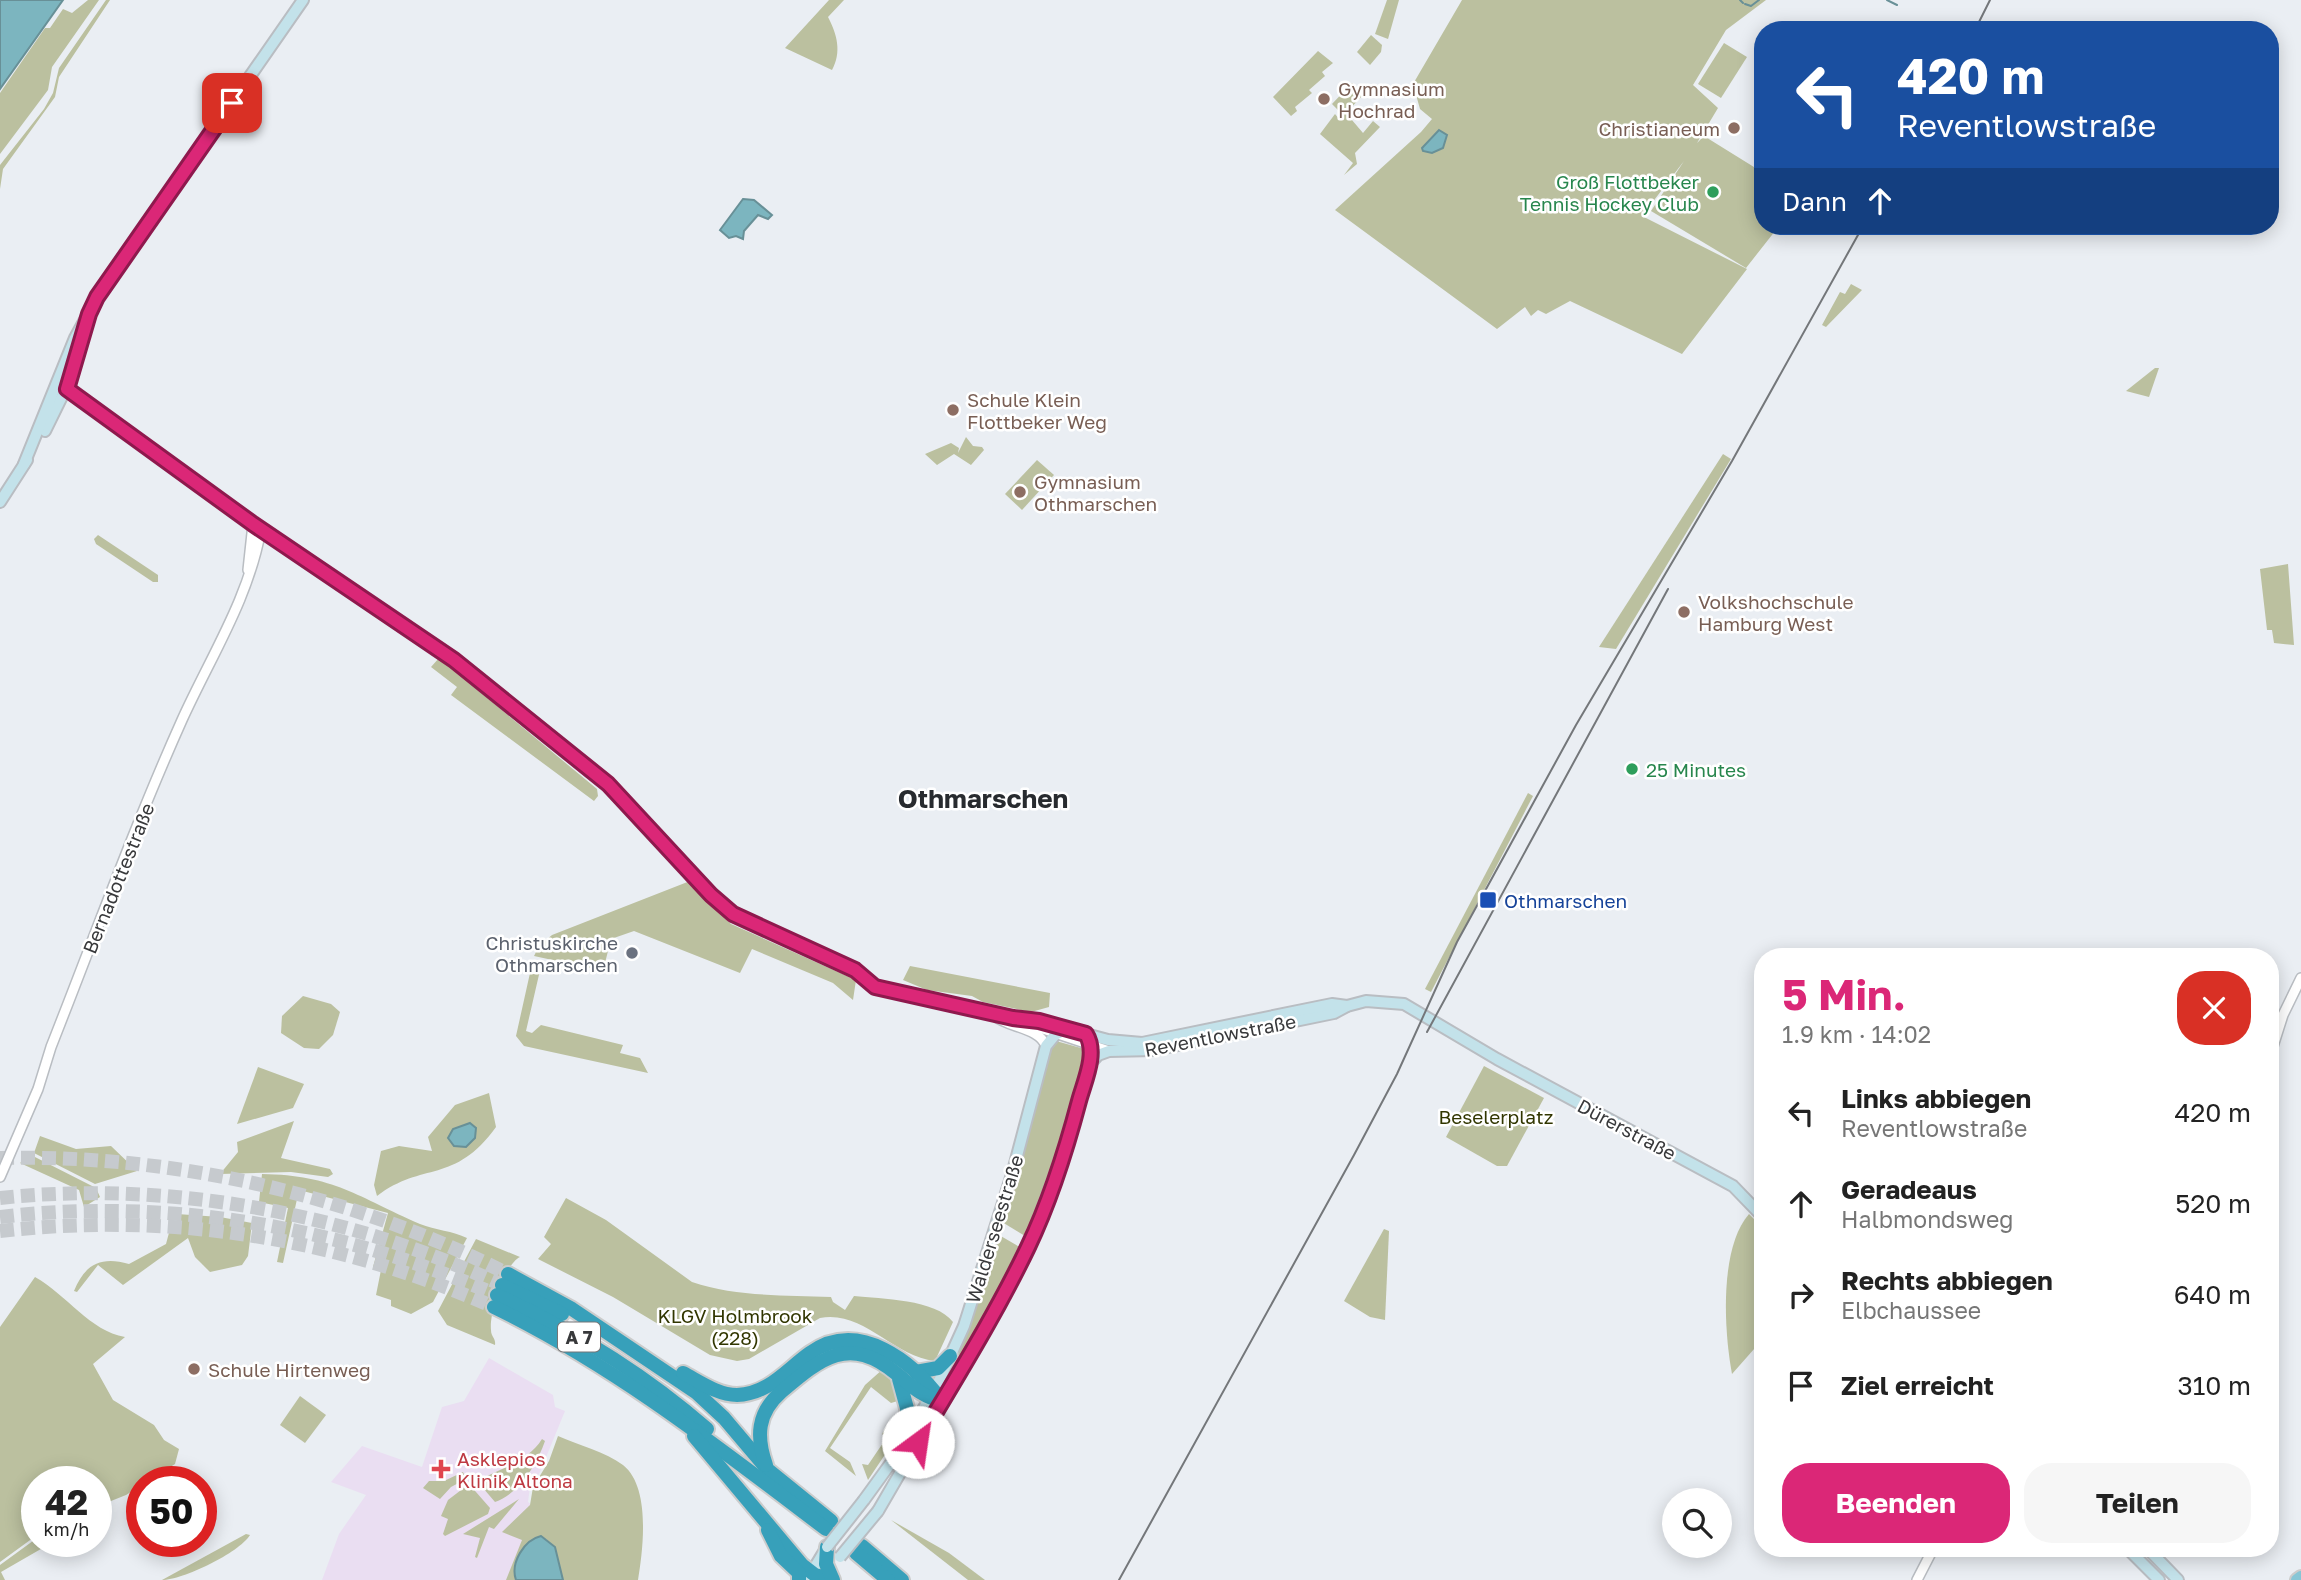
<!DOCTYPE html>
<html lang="de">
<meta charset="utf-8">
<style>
:root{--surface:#fff;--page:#f6f6f6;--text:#222;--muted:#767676;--accent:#db2777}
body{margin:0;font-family:"Golos Text",sans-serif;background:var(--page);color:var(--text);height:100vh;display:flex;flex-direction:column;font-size:26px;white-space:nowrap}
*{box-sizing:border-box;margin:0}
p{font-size:23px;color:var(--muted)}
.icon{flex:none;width:38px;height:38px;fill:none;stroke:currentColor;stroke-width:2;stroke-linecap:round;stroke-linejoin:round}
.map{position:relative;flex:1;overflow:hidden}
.details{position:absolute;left:1754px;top:948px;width:525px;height:609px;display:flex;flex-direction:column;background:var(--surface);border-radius:28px;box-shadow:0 4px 18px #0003}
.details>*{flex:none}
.banner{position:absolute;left:1754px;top:21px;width:525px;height:214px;border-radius:28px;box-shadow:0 4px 18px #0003;background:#1a4fa0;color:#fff;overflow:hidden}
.fabs{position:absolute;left:1662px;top:1488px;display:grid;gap:14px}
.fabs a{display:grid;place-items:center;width:70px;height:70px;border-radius:50%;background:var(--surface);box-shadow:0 4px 18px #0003;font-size:35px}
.speed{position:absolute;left:21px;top:1466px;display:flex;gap:14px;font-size:35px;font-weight:700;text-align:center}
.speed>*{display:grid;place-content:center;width:91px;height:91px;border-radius:50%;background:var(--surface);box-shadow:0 4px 18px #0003;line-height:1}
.speed small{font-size:18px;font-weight:400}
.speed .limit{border:10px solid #d22;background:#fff;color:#111}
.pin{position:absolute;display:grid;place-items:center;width:60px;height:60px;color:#fff;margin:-30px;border-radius:14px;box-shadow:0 4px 10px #0006}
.me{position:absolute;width:77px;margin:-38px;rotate:31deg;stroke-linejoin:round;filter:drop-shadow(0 0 5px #0008)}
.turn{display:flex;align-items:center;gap:24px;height:147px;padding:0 28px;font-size:32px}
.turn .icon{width:91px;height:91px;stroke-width:2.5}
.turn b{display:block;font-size:49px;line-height:60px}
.then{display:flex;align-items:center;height:66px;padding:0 28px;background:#0003;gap:14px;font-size:26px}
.round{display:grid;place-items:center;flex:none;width:74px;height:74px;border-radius:28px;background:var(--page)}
.headline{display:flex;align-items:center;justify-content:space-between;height:119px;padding:0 28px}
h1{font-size:42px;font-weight:700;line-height:52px;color:var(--accent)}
.cta{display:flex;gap:14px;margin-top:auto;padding:14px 28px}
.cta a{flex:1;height:80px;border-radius:28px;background:var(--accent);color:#fff;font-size:28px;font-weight:700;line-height:80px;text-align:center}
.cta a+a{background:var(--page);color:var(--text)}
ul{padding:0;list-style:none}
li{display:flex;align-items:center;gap:21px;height:91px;padding:0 28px}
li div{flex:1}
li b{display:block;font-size:26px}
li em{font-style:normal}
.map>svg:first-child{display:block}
.medical{fill:#eadef2}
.green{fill:#bbc09f}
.water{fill:#7cb5bf;stroke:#689097;stroke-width:2}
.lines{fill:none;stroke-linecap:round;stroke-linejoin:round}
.stream{stroke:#689097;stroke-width:2}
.motorway-tunnel{stroke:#c6cace;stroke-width:14;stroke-dasharray:14 7;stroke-linecap:butt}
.tertiary-casing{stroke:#b9bdc2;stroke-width:12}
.secondary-casing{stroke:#b9bdc2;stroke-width:14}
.primary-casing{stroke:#cbcccc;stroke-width:16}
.motorway-casing{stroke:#cbcccc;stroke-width:18}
.tertiary{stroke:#fff;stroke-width:9}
.secondary{stroke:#c3e2ea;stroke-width:10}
.primary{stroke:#87c6d6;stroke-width:12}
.motorway{stroke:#37a0ba;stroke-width:14}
.tram{stroke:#74777a;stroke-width:2}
.secondary-bridge-casing{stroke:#b9bdc2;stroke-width:14;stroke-linecap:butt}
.secondary-bridge{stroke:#c3e2ea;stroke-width:10}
.route-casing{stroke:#8e194d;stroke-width:18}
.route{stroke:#db2777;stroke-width:12}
.education-dot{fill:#8d6e63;stroke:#fff;stroke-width:2.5}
.leisure-dot{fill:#2e9e5b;stroke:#fff;stroke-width:2.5}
.transit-dot{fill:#1a4fb4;stroke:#fff;stroke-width:2.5}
.worship-dot{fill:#6b7280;stroke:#fff;stroke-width:2.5}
.health-dot{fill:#e0444e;stroke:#fff;stroke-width:2.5}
.labels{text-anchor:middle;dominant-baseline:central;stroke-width:5;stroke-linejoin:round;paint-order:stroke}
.shield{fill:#fff;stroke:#747476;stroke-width:2}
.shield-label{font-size:18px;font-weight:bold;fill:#38393b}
.education-label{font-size:19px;fill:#785e54;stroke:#fff;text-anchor:start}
.leisure-label{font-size:19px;fill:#27864d;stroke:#fff;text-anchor:end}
.street-label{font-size:19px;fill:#38393b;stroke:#fff}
.transit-label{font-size:19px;fill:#164399;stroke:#fff;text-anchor:start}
.worship-label{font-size:19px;fill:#5b616d;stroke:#fff;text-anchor:end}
.park-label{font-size:19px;fill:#313600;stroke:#fff}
.health-label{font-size:19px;fill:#be3a42;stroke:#fff;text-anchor:start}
.district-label{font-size:26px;font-weight:bold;fill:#282b2f;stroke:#fff}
</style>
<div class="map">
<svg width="2301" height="1580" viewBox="0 0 2301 1580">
<rect width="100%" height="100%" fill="#eaeef3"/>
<path class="medical" d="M489,1358l64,37 2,12 10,4 -25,61 -10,15 -2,15 95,78h-301l17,-46 27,-39 -35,-13 31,-36 60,21 20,-60 22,-6z"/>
<g class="green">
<path d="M88,0h11l-47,67 -4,23 -48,64v-61l45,-65h5l13,-19 9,4z"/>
<path d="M106,0h4l-51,77 -4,20 -52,72 -3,20v-24l44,-56 9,-16 6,-25z"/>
<path d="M829,0h15l-16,17c9,17 14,35 4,53l-47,-22z"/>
<path d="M1387,0h12l-11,39 -13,-5z"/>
<path d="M1462,0h304l-40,30 -33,55 25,23 -21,35 7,-7 58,36v54h17l-33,42 -95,-57 33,-50 -42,55 105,53 -65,85 -112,-53 -24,13 -8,-4 -7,6 -6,-9 -28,22 -162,-119 86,-78 11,-13 -12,-10 -7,-25z"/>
<path d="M1371,35l11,10 -1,7 -11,13 -13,-13z"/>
<path d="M1724,43l23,14 -26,41 -23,-14z"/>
<path d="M1318,51l15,12 -11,9 3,4 -16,14 3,3 -17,14 2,4 -6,5 -18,-19z"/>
<path d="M1352,83l12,11 -18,19 17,20 10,-12 7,6 -25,26 2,11 -13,11 9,-12 -33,-29 15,-20 4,5 4,-4 -11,-11z"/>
<path d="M1851,284l11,6 -36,37 -4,-2 18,-33 5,2z"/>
<path d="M2155,368h4l-10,29 -23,-6z"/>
<path d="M966,437l7,9 9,1 2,3 -13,15 -17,-11 -17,11 -12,-11 26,-11 8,5 -1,5z"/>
<path d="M1723,454l8,5 -115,190 -17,-2z"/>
<path d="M1037,460l17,15 -32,35 -17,-16z"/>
<path d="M98,535l60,40v7h-5l-57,-38 -2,-5z"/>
<path d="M2288,564l6,81 -20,-2 -2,-13h-5l-7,-61z"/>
<path d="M439,658l158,131 1,7 -4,5 -143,-106 6,-8 -26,-20z"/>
<path d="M1528,793l5,3 -102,196 -6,-3z"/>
<path d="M690,881l41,43 125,56 -3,20 -20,-17 -81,-34 -12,24 -106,-42 -23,8 -8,32 -69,-15 5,-10 13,-11z"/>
<path d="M532,964l9,2 -15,65 6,2 9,-8 82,20 -3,8 20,5 8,15 -124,-27 -8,-10z"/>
<path d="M910,966l140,27 -1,14 -18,5 -48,-10 -11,-6 -45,-6 -24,-10z"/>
<path d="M303,996l28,8 9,8 -7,23 -14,14 -15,-1 -23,-15 1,-17z"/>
<path d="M1056,1041l32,9 -14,58 -44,125 -5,3 -23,-14 49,-174z"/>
<path d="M1484,1066l60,32 -37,68h-10l-51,-29z"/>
<path d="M258,1067l46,17 -11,24 -56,16z"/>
<path d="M489,1093l7,34c-42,58 -73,34 -119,69l-3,-11 7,-34 18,-5 33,5 -4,-14 27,-32z"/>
<path d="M294,1121l-13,37 49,11 3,5 -5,3 -37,-5 -71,2 18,-22 -1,-10z"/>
<path d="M40,1136l36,13 35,-3 26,25 -42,13 -61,-31z"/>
<path d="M31,1155l65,33 4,9 -16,10 -5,-17 -59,-27z"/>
<path d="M262,1174c72,1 96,23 158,50 15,6 33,7 47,14l-34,64 -22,12 -20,-8v-6l-15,-5 5,-25 -8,-3 15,-54 -89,-23 -16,73 -6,-1 11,-54 -29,-6z"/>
<path d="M566,1198l40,22 86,62c44,15 93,13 139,15l2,5 12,8 9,-14c27,3 82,3 99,26l-18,39c-43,-5 -71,-51 -115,-43l-71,41 -12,2 -27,-6 -97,-58 -75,-38 13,-15 -7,-7z"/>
<path d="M177,1214l43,3 32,6 -4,33 -6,9 -32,7 -15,-15 -7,-19 -65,47 -25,-20 -21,27 -3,-1c11,-27 27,-35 55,-27l37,-20 4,-15 8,-5z"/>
<path d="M1749,1214l13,13v113l-30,34c-8,-42 -13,-126 17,-160z"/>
<path d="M1384,1229l5,2 -4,89 -15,-3 -26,-16z"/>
<path d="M999,1235l24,14 -82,144 -3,-3z"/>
<path d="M476,1239l44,18c-15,7 -31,56 -29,73 0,7 5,8 4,15l-48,-20 -9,-14z"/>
<path d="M35,1277c32,18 55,54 90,60l-32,27 20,36 41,25 10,15 15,9 -4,15 -49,31 -30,12v-25h-59v53l-37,27v-235z"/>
<path d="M883,1369l13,14 5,17 -10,3 -20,-16 -41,61 20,14 6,14 -31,-25 40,-66z"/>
<path d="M300,1396l26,19 -21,28 -25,-18z"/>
<path d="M897,1420l-7,27 -22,33 -6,-16 6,1 19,-28 -5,-3 5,-8 5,3z"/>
<path d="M558,1436c20,9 48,16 65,29 28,22 20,85 15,115h-75l-8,-33 -9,-8c-20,-2 -37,21 -30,41h-10l16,-40 -20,-8 28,-27 3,-18 16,-26z"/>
<path d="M542,1439l3,2c-8,23 -25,52 -50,61l-18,-21c22,-12 52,-20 65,-42z"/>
<path d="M463,1472l3,7 -15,8 -11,12 -17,-11 6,-7h15z"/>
<path d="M469,1484l21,24 -2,6 -43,22 -2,-2 5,-15 -7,-3 7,-16z"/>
<path d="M519,1499l-25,30 -5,-2 -12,31 -2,-1 5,-19 -17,-4z"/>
<path d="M891,1520l58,33 36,27h-17z"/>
<path d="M246,1534l4,1c-11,18 -68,45 -88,45z"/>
<path d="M37,1538v4h16l-52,30 4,8h-5v-15z"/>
</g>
<g class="water">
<path d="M0,0h63l-63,89z"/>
<path d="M1439,130l8,5 -4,13 -11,5 -9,-2 -1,-3z"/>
<path d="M743,199l11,1 18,15 -4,4 -10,-4 -14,16 -1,8 -7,-3 -7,2 -9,-8z"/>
<path d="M470,1123l6,5 -1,10 -9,9 -12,-1 -6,-8 5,-9z"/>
<path d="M541,1536l14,11 8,33h-47c-6,-17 8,-40 25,-44z"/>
</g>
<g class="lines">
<g class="stream">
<path d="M1740,0l3,3"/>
<path d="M1887,0l10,5"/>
<path d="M1745,4l6,2 8,-6"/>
</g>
<g class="motorway-tunnel">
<path d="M0,1158c174,-4 353,37 508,116"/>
<path d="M0,1198c169,-18 348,15 502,87"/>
<path d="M0,1217c169,-20 341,10 497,78"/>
<path d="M0,1231c172,-19 335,6 494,76"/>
</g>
<defs>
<g id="tertiary">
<path d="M62,387l22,12 169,125 201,136 154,124 103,111 22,19 122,56 20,17 192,42"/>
<path d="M248,570l5,-46"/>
<path d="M993,1015c15,13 46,12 53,31"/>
<path d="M1028,1024l81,27"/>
<path d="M2270,1056l13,-41 18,-37"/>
<path d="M0,1177l38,-88 13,-42c43,-109 83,-220 131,-327 29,-64 67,-122 79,-191"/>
<path d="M1917,1580l16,-31"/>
</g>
<g id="secondary">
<path d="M45,431l28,-57 13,-48"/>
<path d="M24,464l51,-126 27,-49 201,-289"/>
<path d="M0,502l27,-42"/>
<path d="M1089,1065l9,-10 11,-4 45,-1 180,-37 13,-7 19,-5 38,3 93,55 236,127 29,30"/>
<path d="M864,1500l37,-51 38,-68 25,-55 49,-155 33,-125 9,-11 12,-6 41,11 34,3 190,-39 15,2"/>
<path d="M878,1511l119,-205 32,-61 36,-97 24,-83 2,-19 -5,-12"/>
<path d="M2128,1549l31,31"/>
<path d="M2148,1549l30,31"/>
<path d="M807,1580l20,-33"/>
</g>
<path id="primary" d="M2297,1580l4,-3"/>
<g id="motorway">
<path d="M508,1274l64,35 125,84 27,25 44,52 63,51"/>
<path d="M502,1285l60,29"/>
<path d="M497,1295c77,36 147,79 210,134"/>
<path d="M494,1307c121,59 225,141 332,222"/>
<path d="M916,1372l22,-4 12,-12"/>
<path d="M683,1373c17,9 35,22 54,22 32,-1 50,-26 73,-42 49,-35 103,9 132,48"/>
<path d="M899,1379l9,33 -2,25"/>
<path d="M694,1436l108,129 13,10 17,4"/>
<path d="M766,1465c-10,-28 -9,-52 15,-73 40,-34 68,-58 116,-18 15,12 25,23 45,27"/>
<path d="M768,1530l13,26 18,17v7"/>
<path d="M862,1546l40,34"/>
<path d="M827,1547l-1,17 7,16"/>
<path d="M856,1553l32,27"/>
</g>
</defs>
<use href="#tertiary" class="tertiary-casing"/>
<use href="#secondary" class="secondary-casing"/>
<use href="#primary" class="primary-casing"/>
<use href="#motorway" class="motorway-casing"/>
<use href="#tertiary" class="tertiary"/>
<use href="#secondary" class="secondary"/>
<use href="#primary" class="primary"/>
<use href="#motorway" class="motorway"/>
<g class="tram">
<path d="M1975,30l15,-30"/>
<path d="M1427,1032l241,-443"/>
<path d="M1119,1580l235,-425 43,-81 60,-132 119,-217 156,-264 131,-235"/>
</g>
<defs>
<g id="secondary-bridge">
<path d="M827,1547l37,-47"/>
<path d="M840,1557l38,-46"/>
</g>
</defs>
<use href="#secondary-bridge" class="secondary-bridge-casing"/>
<use href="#secondary-bridge" class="secondary-bridge"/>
</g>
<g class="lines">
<defs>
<path id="route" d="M232,103l-135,194 -8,17 -22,75 186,135 201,136 154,124 103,111 22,19 122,56 20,17 138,31 26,3 47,13c12,19 -2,48 -7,67 -13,49 -29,100 -51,146 -32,67 -72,131 -110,195"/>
</defs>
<use href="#route" class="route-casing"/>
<use href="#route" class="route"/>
</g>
<g class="education-dot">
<circle cx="1324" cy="99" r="7"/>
<circle cx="1734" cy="128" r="7"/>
<circle cx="953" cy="410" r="7"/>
<circle cx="1020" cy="492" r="7"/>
<circle cx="1684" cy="612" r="7"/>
<circle cx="194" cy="1369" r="7"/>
</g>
<g class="leisure-dot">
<circle cx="1713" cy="192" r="7"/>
<circle cx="1632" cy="769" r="7"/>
</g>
<rect class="transit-dot" x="1479" y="891" width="18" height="18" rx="3.5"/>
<circle class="worship-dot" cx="632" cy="953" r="7"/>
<path class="health-dot" d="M437.5 1458.5h7v7h7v7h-7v7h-7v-7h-7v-7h7z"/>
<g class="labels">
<rect class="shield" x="558" y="1322.5" width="42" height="29" rx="5"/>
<g class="shield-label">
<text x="579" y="1337">A 7</text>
</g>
<g class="education-label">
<text x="1338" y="88">Gymnasium<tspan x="1338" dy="22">Hochrad</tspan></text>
<text x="1720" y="128" text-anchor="end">Christianeum</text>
<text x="967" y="399">Schule Klein<tspan x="967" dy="22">Flottbeker Weg</tspan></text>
<text x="1034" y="481">Gymnasium<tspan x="1034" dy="22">Othmarschen</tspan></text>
<text x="1698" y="601">Volkshochschule<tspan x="1698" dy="22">Hamburg West</tspan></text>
<text x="208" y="1369">Schule Hirtenweg</text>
</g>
<g class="leisure-label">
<text x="1699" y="181">Groß Flottbeker<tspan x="1699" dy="22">Tennis Hockey Club</tspan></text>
<text x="1646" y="769" text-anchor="start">25 Minutes</text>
</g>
<g class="street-label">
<text transform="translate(118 878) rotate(-68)">Bernadottestraße</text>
<text transform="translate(1220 1035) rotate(-11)">Reventlowstraße</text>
<text transform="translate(1627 1129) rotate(28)">Dürerstraße</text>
<text transform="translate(994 1229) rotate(-73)">Walderseestraße</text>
</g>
<g class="transit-label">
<text x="1504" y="900">Othmarschen</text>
</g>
<g class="worship-label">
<text x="618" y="942">Christuskirche<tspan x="618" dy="22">Othmarschen</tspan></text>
</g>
<g class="park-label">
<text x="1496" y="1116">Beselerplatz</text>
<text x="735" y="1315">KLGV Holmbrook<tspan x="735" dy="22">(228)</tspan></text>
</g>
<g class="health-label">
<text x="457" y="1458">Asklepios<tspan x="457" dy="22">Klinik Altona</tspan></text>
</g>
<g class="district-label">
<text x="983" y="798">Othmarschen</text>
</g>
</g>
</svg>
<div class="fabs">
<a><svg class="icon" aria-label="search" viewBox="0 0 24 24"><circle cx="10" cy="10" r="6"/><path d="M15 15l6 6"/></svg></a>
</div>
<div class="speed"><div>42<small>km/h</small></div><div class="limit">50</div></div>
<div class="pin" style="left:232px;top:103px;background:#d93025"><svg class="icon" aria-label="arrive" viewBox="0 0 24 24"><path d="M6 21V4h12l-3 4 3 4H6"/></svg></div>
<svg class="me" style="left:918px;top:1442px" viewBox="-20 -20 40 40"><circle r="19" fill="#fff"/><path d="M0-13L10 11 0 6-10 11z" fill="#db2777"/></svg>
<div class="banner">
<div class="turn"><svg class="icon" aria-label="left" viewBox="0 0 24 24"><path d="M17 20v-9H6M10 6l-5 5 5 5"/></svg><div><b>420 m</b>Reventlowstraße</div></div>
<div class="then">Dann<svg class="icon" aria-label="ahead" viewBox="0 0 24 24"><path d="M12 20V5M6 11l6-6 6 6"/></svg></div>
</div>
<section class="details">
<div class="headline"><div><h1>5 Min.</h1><p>1.9 km · 14:02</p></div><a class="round" style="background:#d93025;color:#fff"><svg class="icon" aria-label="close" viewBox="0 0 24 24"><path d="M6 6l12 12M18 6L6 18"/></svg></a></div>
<ul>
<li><svg class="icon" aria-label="left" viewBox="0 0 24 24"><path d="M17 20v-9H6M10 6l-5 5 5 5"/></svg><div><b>Links abbiegen</b><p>Reventlowstraße</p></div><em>420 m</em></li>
<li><svg class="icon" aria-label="ahead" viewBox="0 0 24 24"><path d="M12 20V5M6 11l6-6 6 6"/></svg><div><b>Geradeaus</b><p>Halbmondsweg</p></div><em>520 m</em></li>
<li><svg class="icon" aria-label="right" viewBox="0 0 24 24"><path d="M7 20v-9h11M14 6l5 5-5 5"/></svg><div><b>Rechts abbiegen</b><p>Elbchaussee</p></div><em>640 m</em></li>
<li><svg class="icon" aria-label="arrive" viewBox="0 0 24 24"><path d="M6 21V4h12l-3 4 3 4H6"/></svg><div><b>Ziel erreicht</b></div><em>310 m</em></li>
</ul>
<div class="cta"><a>Beenden</a><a>Teilen</a></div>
</section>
</div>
